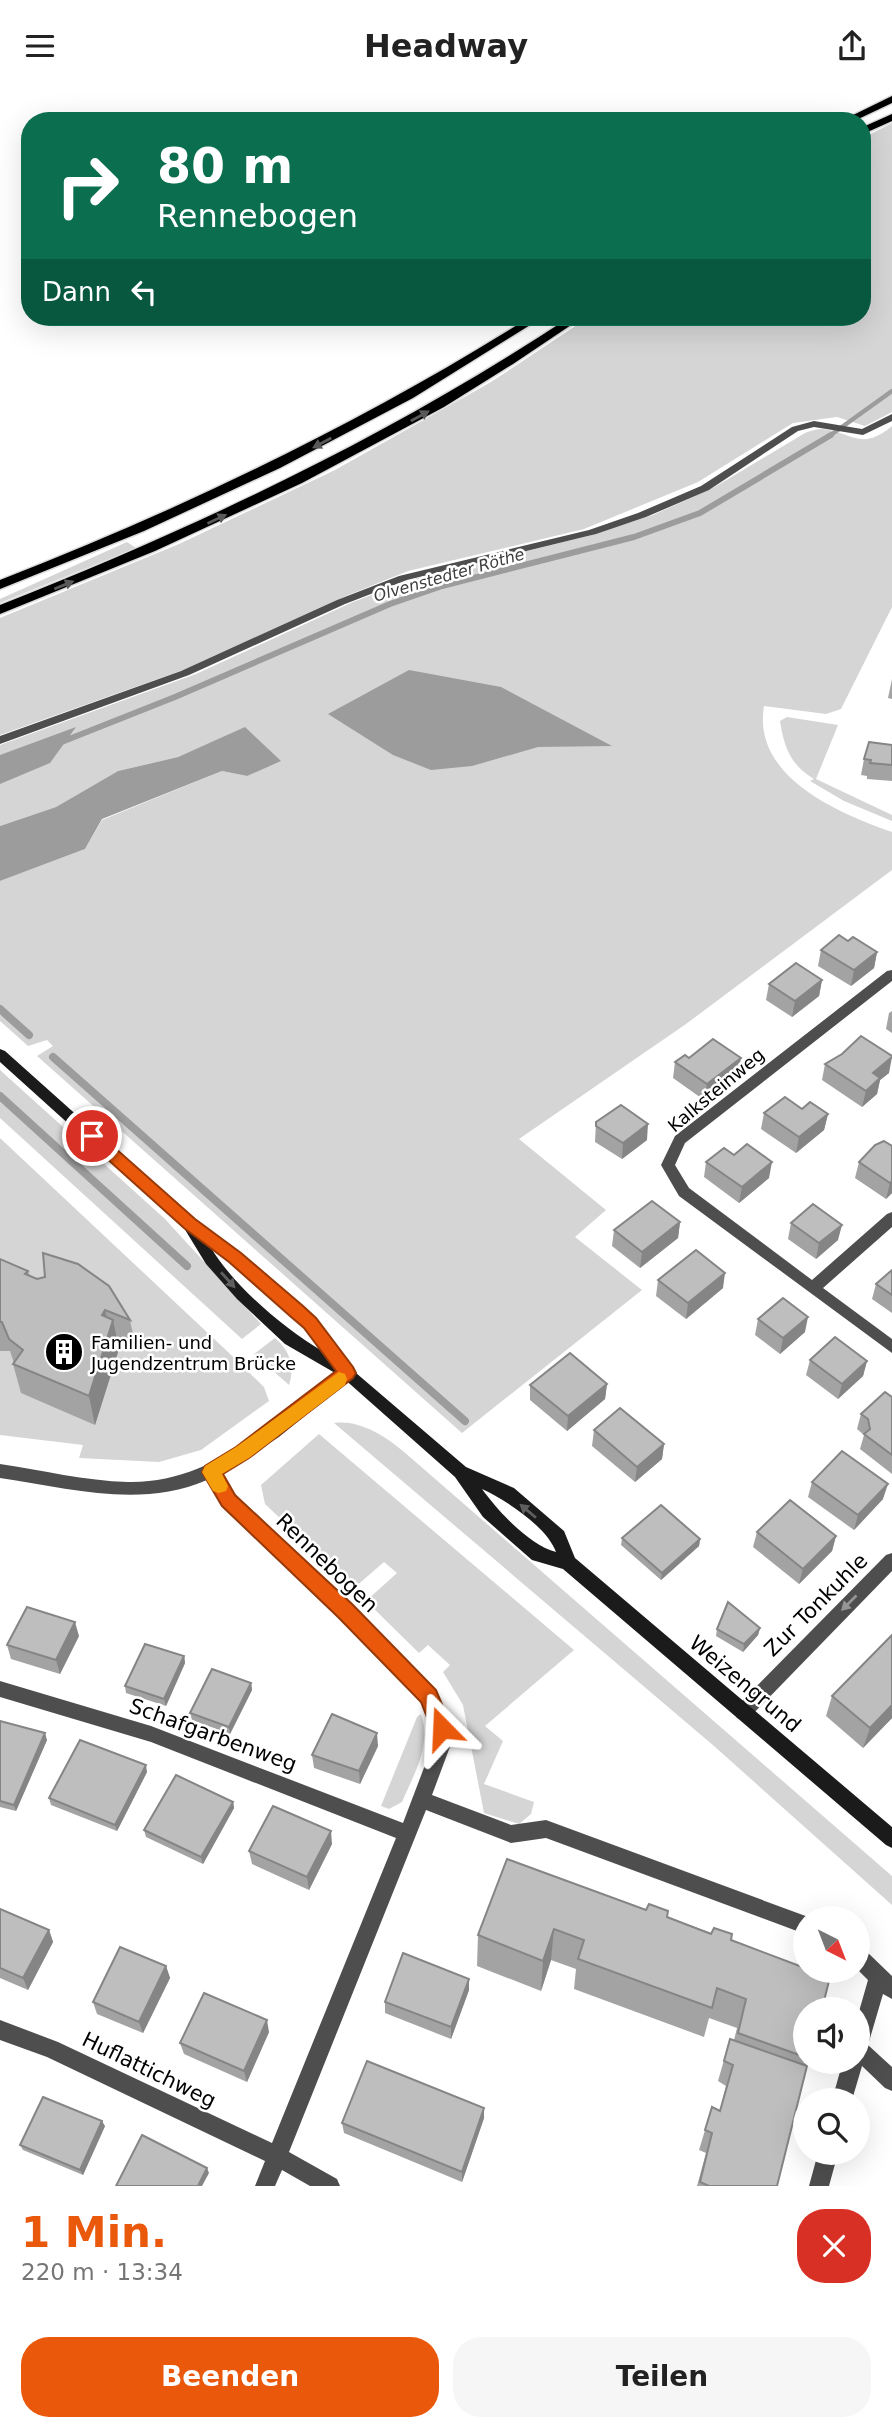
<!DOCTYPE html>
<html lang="de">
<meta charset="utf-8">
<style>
:root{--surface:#fff;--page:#f6f6f6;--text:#222;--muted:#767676;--accent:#ea580c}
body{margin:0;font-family:"DejaVu Sans",sans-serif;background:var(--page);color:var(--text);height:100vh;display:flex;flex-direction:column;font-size:26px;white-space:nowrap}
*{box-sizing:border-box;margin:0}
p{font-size:23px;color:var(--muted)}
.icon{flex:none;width:38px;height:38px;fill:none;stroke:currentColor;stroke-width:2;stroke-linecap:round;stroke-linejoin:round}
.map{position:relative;height:2095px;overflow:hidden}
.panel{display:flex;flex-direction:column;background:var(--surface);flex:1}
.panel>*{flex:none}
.top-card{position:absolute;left:21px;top:21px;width:850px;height:214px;border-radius:28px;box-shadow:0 7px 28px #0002;background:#0b6e4f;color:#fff;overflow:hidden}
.needle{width:46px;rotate:138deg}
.tools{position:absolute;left:793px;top:1815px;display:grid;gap:14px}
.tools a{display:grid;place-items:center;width:77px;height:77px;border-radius:50%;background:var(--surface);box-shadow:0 7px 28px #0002;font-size:35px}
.pin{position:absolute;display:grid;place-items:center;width:60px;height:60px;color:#fff;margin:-30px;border:4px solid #fff;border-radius:50%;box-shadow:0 2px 7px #0007}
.me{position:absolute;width:77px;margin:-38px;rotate:339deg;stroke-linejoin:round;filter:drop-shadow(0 0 5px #0008)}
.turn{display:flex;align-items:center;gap:24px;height:147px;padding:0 21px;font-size:32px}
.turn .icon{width:91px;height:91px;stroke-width:2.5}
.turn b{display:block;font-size:49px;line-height:60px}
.then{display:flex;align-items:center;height:66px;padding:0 21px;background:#0003;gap:14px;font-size:26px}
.round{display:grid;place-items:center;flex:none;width:74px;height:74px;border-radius:28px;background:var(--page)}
.summary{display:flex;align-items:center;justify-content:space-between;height:119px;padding:0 21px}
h1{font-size:42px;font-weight:700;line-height:52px;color:var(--accent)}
.action{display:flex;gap:14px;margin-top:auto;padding:14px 21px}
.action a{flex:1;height:80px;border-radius:28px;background:var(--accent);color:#fff;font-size:28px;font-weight:700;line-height:80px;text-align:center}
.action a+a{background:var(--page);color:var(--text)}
header{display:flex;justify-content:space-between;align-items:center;height:91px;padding:0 21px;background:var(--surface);font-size:32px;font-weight:700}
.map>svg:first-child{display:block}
.green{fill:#d5d5d5}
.water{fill:#9c9c9c}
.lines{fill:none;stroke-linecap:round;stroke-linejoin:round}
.stream-far2{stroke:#9c9c9c;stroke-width:4.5}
.stream-far1{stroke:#9c9c9c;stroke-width:6}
.stream{stroke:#9c9c9c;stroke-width:8}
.primary-casing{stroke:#dbdbdb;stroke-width:3}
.service{fill:#4e4e4e;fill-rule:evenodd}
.minor{fill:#4e4e4e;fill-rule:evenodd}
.secondary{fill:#1b1b1b;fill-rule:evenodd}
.primary{fill:#000;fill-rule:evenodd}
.wall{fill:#a3a3a3}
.shaded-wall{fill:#858585}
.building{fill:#bebebe;stroke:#858585;stroke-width:2}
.oneway{fill:#595959}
.oneway2{fill:#5f5f5f}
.oneway3{fill:#959595}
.route{fill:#ea580c;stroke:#983908;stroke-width:2}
.slow{fill:#f59e0b}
.labels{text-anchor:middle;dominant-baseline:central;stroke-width:5;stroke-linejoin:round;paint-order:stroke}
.far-water-label{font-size:16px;font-style:italic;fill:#3d3d3d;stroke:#fff}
.street-label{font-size:18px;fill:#000;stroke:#fff}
.poi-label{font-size:18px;fill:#000;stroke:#fff;text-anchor:start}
.near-street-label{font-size:21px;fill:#000;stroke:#fff}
</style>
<header><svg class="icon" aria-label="menu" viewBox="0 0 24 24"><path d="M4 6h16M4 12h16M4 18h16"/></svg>Headway<svg class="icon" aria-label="share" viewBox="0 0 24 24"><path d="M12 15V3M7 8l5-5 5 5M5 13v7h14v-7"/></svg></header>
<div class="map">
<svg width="892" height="2095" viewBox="0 0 892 2095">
<rect width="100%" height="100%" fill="#fff"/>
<g class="green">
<path d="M892,32v289l-27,14 -28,-9 -44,6 -95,59 -114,47 -176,42 -62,25 -163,74 -183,65v-117l179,-74 156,-74 156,-88 98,-65h274v-179z"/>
<path d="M892,335v181l-51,102 -15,5 -62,-8c-12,71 74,107 128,126v38l-206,154 -167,115 87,71 -31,27 67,53 -180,143 -425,-377 16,-10 -6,-6 -19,6 -28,-25v-140l85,-32 17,-29 120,-49 25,5 -2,-48 -67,29 -60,14 -62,36 -56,19v-81l196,-71 157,-72 61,-23 174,-43 65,-21 60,-27 92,-55c5,-2 12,-4 17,-4 30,3 39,23 70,-3z"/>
<path d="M127,451l9,6 -136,55v-4z"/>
<path d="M787,626l51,8 -22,54 76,36v6l-48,-20 -34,-20 4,-2c-24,-14 -30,-33 -34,-58z"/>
<path d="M0,979l165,149 96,105 -19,15 -242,-221z"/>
<path d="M0,1047l227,213 37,36 5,14 -68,49 -42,12 -80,-4 4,-13 -83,-10z"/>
<path d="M275,1247c15,13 20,28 14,47l-35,-31z"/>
<path d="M334,1332c26,-3 49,12 69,28l489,425v29l-178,-159z"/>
<path d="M319,1343l255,216 -89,76 18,15 -19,43 50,18 -3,12 -12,10 -35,-11 -21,-108 -20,-33 7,-7 -22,-20 -9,8 -53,-52 31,-28 -13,-11 -30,26 -89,-84 -4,-19z"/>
<path d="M421,1623c11,30 -7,60 -19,88l-13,7 -8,-3 36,-89z"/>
</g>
<g class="water">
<path d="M409,579l92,17 111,59 -74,1 -66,19 -41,4 -38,-15 -65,-41z"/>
<path d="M76,636l-26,36 -50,21v-29z"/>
<path d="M245,636l36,34 -34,15 -25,-5 -120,48 -17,30 -85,32v-55l56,-19 62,-36 60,-14z"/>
</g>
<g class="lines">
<path class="stream-far2" d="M828,346l64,-46"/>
<path class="stream-far1" d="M59,652l116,-46 215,-93 52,-18 192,-49 66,-24 131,-78"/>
<g class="stream">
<path d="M0,918l29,26"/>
<path d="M53,966l412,364"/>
<path d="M0,1005l187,170"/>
</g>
<defs>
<g id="primary">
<path d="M892,5v7l-38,18h-13z"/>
<path d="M892,23v7l-29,13v-7z"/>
<path d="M530,226h13l-130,81 -133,70 -136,63 -144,58v-9c185,-72 361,-157 530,-263z"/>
<path d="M570,226h13l-70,47 -69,43 -142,76 -147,68 -155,63v-9c202,-80 388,-168 570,-288z"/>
</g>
</defs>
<use href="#primary" class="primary-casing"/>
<path class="service" d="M892,323v7l-29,14 -49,-8 -16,4 -89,59 -63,27 -50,17 -189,46 -62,24 -156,71 -189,69v-8l181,-65 156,-71 62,-24 190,-46 49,-17 63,-27 91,-59 22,-6 48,8z"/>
<g class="minor">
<path d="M892,879v11l-207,162 -10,22 14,23 123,92 75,-66 5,-2v15l-69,61 69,51v14l-213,-157 -18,-31 14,-29 212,-165z"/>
<path d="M347,1276l5,2 3,4 -3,4 -73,60 -58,37 14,22 116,110 84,84 15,38 1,16 -19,51 79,30 35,-5 265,98h-6v16l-259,-96 -35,5 -85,-33 -137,342 48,27 3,7h-30l-28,-16 -7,16h-20l10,-25 -218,-104 -47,-17v-20l58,22 214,101 124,-305 -245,-96 -151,-45v-16l151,45 252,97 30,-79 -1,-16 -10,-27 -83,-85 -116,-110 -16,-26c-67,29 -138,8 -207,-2v-14c42,6 85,17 128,18 86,2 151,-64 214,-113z"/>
<path d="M892,1462v18l-143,147 -6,2 -6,-2 -3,-6 3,-6 149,-151z"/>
<path d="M858,1856l7,3 27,26v23l-9,-5 -15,51 24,22v24l-7,-3 -23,-22 -10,34h-20l11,-39h15v-46l10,-35 -10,-10z"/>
<path d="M818,2062h20l-9,33h-20z"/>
</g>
<path class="secondary" d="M0,958l5,2 189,169 46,33 75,66 34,48 117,100 48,21 50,43 11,27 317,269v21l-6,-3 -323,-276 -31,-9 -49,-43 -28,-40 -113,-100 -57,-33 -48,-45 -31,-35 -22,-36 -184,-166zM211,1157c40,29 82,63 111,103 -39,-23 -87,-64 -111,-103zM482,1398c24,11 65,38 74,63 -27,-7 -58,-41 -74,-63z"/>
<use href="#primary" class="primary"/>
</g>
<g class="wall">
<path d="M892,588v20l-4,-1z"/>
<path d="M892,654v36l-25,-2v-3l-6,-1 3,-16z"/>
<path d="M848,850l29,11 -3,16 -23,18 -33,-20 3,-16z"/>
<path d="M822,889l-3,16 -27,21 -26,-17 3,-16z"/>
<path d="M892,920v22l-6,-4 3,-16z"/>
<path d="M689,967l49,16 -34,26 -31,-22 2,-16z"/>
<path d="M825,973l64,9 -9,7 -3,14 -15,13 -40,-27z"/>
<path d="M764,1022l64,1 -4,16 -28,23 -35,-24z"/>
<path d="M596,1031l51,18 -25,19 -27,-17z"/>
<path d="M884,1050l8,52 -6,6 -31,-21 4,-16z"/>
<path d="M734,1064l35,23 -30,25 -35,-26 2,-15z"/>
<path d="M680,1131l-2,16 -38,30 -28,-22 2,-16z"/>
<path d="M791,1132l47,17 -22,19 -28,-20z"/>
<path d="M0,1168l28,12 2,5 100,44 6,29 -18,-7 1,7 -24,76 -74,-32 -8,-29 1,-1 -4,-12h-10z"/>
<path d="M892,1179v43l-20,-14 4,-15z"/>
<path d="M658,1189l65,8 -37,31 -30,-23z"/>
<path d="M758,1228l47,13 -25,22 -25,-19z"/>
<path d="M810,1269l57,1 -4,15 -25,23 -32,-24z"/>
<path d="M607,1293l-2,15 -38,32 -37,-31v-15z"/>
<path d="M892,1306v77l-32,-25 4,-14 -7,-6 4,-15z"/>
<path d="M594,1339l70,14 -2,15 -27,23 -43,-36z"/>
<path d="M812,1391l71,17 -29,31 -46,-33z"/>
<path d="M757,1441l79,4 -4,15 -33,33 -46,-37z"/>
<path d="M622,1447l78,1 -1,7 -38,34 -40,-35z"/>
<path d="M760,1537l-2,7 -15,17 -27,-16 1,-7z"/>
<path d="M79,1545l-19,38 -49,-15 -4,-14z"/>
<path d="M184,1565l1,7 -19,43 -40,-13 -1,-7z"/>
<path d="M251,1592l1,7 -22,44 -38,-14 -2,-7z"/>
<path d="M832,1605l60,22 -29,30 -37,-32z"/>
<path d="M0,1630l47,19 -31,71 -16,-4z"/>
<path d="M378,1655l-18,38 -46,-16 -2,-13z"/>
<path d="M147,1681l-30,59 -66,-26 -2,-7z"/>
<path d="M233,1711l1,6 -31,56 -57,-27 -2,-7z"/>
<path d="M332,1753l-23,46 -57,-26 -3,-13z"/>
<path d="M0,1818l49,21 4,12 -25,48 -28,-12z"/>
<path d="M667,1826l64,23 74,69v52h3l-31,125h-80l9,-33 -7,-3 13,-43 8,3 6,-24 -8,-5 12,-42 4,1 3,-12 -28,-10 -5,19 -130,-48 2,-20 -25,-9 -10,31 -64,-25 1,-31z"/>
<path d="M166,1875l4,12 -27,55 -46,-19 -4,-12z"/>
<path d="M469,1888v11l-18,49 -66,-26v-11z"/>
<path d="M269,1941l-22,50 -63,-28 -4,-11z"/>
<path d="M484,2017v10l-22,64 -118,-49 -2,-10z"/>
<path d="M105,2035l-22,49 -60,-25 -3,-5z"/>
</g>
<g class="shaded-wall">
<path d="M877,861l-3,16 -23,18 3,-16z"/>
<path d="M822,889l-3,16 -27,21 3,-16z"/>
<path d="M892,966l-3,16 -9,7 -3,14 -15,13 4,-16 7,-18z"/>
<path d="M741,967l-3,16 -34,26 3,-16z"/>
<path d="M828,1023l-4,16 -28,23 3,-16z"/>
<path d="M648,1033l-1,16 -25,19 1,-16z"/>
<path d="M772,1071l-3,16 -30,25 3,-16z"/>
<path d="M892,1090v12l-6,6 4,-16z"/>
<path d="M680,1131l-2,16 -38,30 2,-16z"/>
<path d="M842,1134l-4,15 -22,19 3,-16z"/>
<path d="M725,1182l-2,15 -37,31 2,-16z"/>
<path d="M105,1219l5,21 3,-11 6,29 -24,76 -6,-29 13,-81z"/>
<path d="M808,1226l-3,15 -25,22 3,-16z"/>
<path d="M867,1270l-4,15 -25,23 4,-15z"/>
<path d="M607,1293l-2,15 -38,32 1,-15z"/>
<path d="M664,1353l-2,15 -27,23 2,-15z"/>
<path d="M888,1393l-5,15 -29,31 4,-15z"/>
<path d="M836,1445l-4,15 -33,33 4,-15z"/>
<path d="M700,1448l-1,7 -38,34 1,-7z"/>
<path d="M75,1531l4,14 -19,38 -4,-14z"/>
<path d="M760,1537l-2,7 -15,17 1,-8z"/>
<path d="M184,1565l1,7 -19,43 -2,-7z"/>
<path d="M251,1592l1,7 -22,44 -1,-7z"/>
<path d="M892,1614v13l-29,30 7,-20z"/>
<path d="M45,1642l2,7 -31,71 -2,-6z"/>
<path d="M377,1642l1,13 -18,38 -1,-13z"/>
<path d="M146,1674l1,7 -30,59 -2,-6z"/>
<path d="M233,1711l1,6 -31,56 -2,-7z"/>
<path d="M331,1740l1,13 -23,46 -2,-13z"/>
<path d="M554,1838l-3,31 -10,31 2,-30z"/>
<path d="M49,1839l4,12 -25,48 -5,-12z"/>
<path d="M166,1875l4,12 -27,55 -4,-11z"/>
<path d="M469,1888v11l-18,49v-12z"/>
<path d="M267,1929l2,12 -22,50 -3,-11z"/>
<path d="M484,2017v10l-22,64v-10z"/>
<path d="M102,2030l3,5 -22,49 -3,-5z"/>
<path d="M207,2077l2,5 -7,13h-4z"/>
</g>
<g class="building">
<path d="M869,651l23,3v20l-22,-2 1,-3 -7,-1z"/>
<path d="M839,844l9,6 5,-4 24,15 -23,18 -33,-20z"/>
<path d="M796,872l26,17 -27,21 -26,-17z"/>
<path d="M861,945l31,20v1l-19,16 7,5 -14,13 -41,-27 17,-10z"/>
<path d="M713,948l28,19 -34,26 -32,-22 10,-7 4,3z"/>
<path d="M785,1006l17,12 8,-7 18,12 -29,23 -35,-24z"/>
<path d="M621,1014l27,19 -25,19 -27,-17v-4z"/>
<path d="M884,1050l8,5v35l-2,2 -31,-21 16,-17z"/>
<path d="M747,1053l25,18 -30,25 -36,-25 18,-14 10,7z"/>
<path d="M652,1110l28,21 -38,30 -28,-22z"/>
<path d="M813,1113l29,21 -23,18 -28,-20z"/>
<path d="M696,1159l29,23 -37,30 -30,-23z"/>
<path d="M43,1162l35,11 31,22 21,34 -25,-10 -3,5 11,5 -24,76 -76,-32 10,-14 -14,-11 -7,-17h-2v-63l28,12 -3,3 12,5 8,-2z"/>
<path d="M892,1179v25l-16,-11z"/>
<path d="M783,1207l25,19 -25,21 -25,-19z"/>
<path d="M835,1246l32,24 -25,23 -32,-24z"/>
<path d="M570,1262l37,31 -39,32 -38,-31z"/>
<path d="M885,1301l7,5v58l-28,-21 6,-5 -2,-10 -7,-5z"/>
<path d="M620,1317l44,36 -27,23 -43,-37z"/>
<path d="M842,1360l46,33 -30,31 -46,-33z"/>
<path d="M790,1409l46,36 -33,33 -46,-37z"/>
<path d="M661,1414l39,34 -38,34 -40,-35z"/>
<path d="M728,1511l32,26 -16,16 -27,-15z"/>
<path d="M27,1516l48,15 -19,38 -49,-15z"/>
<path d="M892,1544v70l-22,23 -38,-32z"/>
<path d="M145,1553l39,12 -20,43 -39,-13z"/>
<path d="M212,1578l39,14 -22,44 -39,-14z"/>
<path d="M332,1623l45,19 -18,38 -47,-16z"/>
<path d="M0,1630l45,12 -31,72 -14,-4z"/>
<path d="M80,1649l66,25 -31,60 -66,-27z"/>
<path d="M176,1684l57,27 -32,55 -57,-27z"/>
<path d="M273,1715l58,25 -24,46 -58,-26z"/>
<path d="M507,1768l139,51 3,-6 19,7 -1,6 44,17 3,-6 18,6 -1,6 74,28v3h8l17,6 -8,32h-17v48l-67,-24 8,-34 -29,-11 -5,20 -134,-49 6,-19 -30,-11 -11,32 -65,-26z"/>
<path d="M0,1818l49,21 -26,48 -23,-10z"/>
<path d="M120,1856l46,19 -27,56 -46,-20z"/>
<path d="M403,1862l66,26 -18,48 -66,-25z"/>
<path d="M204,1902l63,27 -23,51 -64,-28z"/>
<path d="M730,1948l77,27 -30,120h-68l-9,-4 12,-49 -7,-3 7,-23 8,4 13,-46 -9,-4z"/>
<path d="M367,1970l117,47 -22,64 -120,-49z"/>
<path d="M43,2006l59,24 -22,49 -60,-25z"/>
<path d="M142,2044l65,33 -9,18h-82z"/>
</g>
<defs><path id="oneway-solid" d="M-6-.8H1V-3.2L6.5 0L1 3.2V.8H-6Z" transform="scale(1.75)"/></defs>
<g class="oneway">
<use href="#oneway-solid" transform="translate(420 325) rotate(-29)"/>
<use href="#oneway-solid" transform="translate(322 352) rotate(152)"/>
<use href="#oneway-solid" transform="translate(217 428) rotate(-25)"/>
<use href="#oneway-solid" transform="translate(64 494) rotate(-22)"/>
</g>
<g class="oneway2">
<use href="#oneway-solid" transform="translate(228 1189) rotate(48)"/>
<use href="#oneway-solid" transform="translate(528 1420) rotate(-140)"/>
</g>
<use class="oneway3" href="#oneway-solid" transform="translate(849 1512) rotate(135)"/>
<path class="route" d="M92,1039l5,2 98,87 46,34 62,53 13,12 37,49 3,6 -3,5 -104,80 -26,16 12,21 117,109 84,86 16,38 -3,7 -7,3 -8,-3 -13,-33 -83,-85 -116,-111 -20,-34 3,-6 31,-19 100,-76 -32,-43 -14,-12 -61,-54 -45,-34 -98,-88 -2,-4z"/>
<path class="slow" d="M339,1281l6,2 2,5 -2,6 -96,73 -27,16 6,12 -2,5 -7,2 -6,-2 -11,-19 3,-6 31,-19z"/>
<defs>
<symbol id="building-disc" viewBox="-11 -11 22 22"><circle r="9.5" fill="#000" stroke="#fff"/><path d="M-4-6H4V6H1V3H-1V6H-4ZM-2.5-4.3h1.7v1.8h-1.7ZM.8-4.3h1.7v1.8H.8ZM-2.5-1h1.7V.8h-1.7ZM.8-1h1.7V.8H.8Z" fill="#fff"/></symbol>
</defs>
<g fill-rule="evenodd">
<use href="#building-disc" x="42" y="1239" width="44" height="44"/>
</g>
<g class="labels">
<g class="far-water-label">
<text transform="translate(449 484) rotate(-16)">Olvenstedter Röthe</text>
</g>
<g class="street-label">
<text transform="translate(716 999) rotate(-40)">Kalksteinweg</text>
</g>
<g class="poi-label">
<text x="91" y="1251">Familien- und<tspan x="91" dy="21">Jugendzentrum Brücke</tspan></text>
</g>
<g class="near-street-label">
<text transform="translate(327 1472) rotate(44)">Rennebogen</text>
<text transform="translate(816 1514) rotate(-45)">Zur Tonkuhle</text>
<text transform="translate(745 1593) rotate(40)">Weizengrund</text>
<text transform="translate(213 1644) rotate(20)">Schafgarbenweg</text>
<text transform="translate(149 1979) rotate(26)">Huflattichweg</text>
</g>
</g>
</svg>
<div class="tools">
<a><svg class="needle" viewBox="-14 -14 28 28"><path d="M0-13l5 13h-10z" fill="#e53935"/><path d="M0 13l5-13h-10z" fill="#767676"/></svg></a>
<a><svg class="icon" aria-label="sound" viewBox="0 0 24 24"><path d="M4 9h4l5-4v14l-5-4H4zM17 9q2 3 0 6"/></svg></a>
<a><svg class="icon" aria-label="search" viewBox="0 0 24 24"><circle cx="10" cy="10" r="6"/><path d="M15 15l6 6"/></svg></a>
</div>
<div class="pin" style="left:92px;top:1045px;background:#d93025"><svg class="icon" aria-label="arrive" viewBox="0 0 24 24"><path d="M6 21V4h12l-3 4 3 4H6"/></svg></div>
<svg class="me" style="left:442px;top:1637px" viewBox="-20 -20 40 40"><path d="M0-17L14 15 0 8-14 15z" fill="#ea580c" stroke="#fff" stroke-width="4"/></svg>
<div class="top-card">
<div class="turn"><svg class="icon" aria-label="right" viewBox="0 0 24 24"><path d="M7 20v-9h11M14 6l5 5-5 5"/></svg><div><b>80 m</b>Rennebogen</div></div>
<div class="then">Dann<svg class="icon" aria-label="left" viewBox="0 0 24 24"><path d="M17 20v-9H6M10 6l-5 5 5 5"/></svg></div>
</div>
</div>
<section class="panel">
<div class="summary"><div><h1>1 Min.</h1><p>220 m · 13:34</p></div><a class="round" style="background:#d93025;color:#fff"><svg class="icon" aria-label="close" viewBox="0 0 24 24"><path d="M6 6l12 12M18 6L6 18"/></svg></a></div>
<div class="action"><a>Beenden</a><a>Teilen</a></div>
</section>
